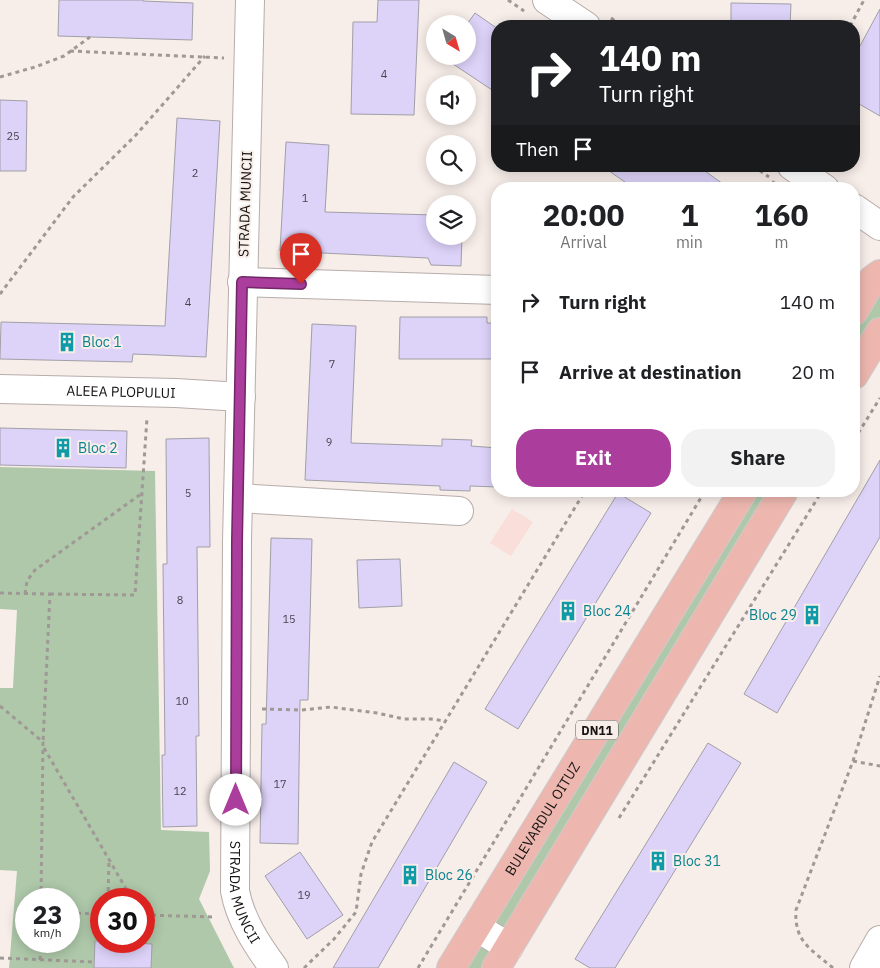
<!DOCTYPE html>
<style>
:root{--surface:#fff;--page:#f2f2f2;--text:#202124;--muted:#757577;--accent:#ab3d9c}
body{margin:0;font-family:"IBM Plex Sans",sans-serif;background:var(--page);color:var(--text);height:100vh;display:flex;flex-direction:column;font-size:19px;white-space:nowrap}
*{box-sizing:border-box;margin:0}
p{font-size:16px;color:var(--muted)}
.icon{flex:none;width:28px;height:28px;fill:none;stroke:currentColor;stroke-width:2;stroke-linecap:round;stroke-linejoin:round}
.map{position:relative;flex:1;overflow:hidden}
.drawer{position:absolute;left:491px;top:182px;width:369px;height:315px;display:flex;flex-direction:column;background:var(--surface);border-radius:20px;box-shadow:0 2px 12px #0003}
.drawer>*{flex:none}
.hud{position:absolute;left:491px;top:20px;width:369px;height:152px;border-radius:20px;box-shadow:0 2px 12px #0003;background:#202124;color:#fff;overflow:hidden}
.needle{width:32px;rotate:143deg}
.controls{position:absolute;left:426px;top:15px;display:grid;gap:10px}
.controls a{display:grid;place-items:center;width:50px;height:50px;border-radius:50%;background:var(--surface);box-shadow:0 2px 12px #0003;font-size:25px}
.speed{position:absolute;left:15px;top:888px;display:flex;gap:10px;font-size:25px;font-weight:700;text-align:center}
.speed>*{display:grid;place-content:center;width:65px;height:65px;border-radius:50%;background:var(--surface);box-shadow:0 2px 12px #0003;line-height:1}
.speed small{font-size:12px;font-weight:400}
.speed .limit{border:8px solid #d22;background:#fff;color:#111}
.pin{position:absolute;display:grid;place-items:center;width:42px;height:42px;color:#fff;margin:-51px -21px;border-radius:50% 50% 50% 0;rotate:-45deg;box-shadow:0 0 5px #0007}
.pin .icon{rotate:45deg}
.me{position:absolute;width:55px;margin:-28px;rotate:0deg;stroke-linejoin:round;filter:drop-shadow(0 0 4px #0008)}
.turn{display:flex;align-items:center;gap:18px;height:105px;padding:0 25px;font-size:22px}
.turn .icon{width:65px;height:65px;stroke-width:2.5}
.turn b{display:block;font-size:35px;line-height:42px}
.then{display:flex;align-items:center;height:48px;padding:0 25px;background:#0003;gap:10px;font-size:19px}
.eta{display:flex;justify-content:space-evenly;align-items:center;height:85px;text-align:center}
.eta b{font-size:30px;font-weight:800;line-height:35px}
.primary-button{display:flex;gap:10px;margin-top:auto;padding:10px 25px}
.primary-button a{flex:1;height:58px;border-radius:20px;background:var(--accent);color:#fff;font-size:20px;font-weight:800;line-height:58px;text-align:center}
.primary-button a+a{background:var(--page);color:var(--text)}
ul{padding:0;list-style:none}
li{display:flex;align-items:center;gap:15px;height:70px;padding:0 25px}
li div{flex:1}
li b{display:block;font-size:19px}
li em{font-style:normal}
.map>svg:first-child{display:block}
.industrial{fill:#f9ded9}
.green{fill:#aec8a9;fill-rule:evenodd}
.building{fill:#ddd2f8;stroke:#a19fa7}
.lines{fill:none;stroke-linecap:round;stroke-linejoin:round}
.minor-casing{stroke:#b7adaa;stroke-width:30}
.major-casing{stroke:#cccbcb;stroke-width:30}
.path{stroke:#9f9895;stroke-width:3;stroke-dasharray:4 4;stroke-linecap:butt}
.minor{stroke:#fff;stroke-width:28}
.major{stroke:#edb7af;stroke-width:28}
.route-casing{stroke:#6f2865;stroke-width:12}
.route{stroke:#ab3d9c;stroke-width:9}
.labels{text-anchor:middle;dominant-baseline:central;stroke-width:4;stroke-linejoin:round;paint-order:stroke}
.number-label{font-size:11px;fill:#48444c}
.shield{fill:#f7ede9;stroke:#5a5553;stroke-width:1}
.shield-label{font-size:12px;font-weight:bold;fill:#171413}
.street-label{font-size:14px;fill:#171413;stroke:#f7ede9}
.culture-label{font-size:14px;fill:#0d838f;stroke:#f7ede9;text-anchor:start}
</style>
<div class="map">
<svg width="880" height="968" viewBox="0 0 880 968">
<rect width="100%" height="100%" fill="#f7ede9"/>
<path class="industrial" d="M512,509l21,13 -22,34 -21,-13z"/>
<g class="green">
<path d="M880,285v47l-26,43v-64z"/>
<path d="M0,467l155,4 6,359 48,2 1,39 -11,28 35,69h-225l8,-97 -17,-1v-182h13l4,-78 -17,-1zM26,899h43v42h-43zM101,899h43v42h-43z"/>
<path d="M743,491h41l-288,477h-45z"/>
</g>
<g class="building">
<path d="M59,0h84v1l50,2 -1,37 -134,-4z"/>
<path d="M378,0h41l-5,115 -63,-1 2,-92h24z"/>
<path d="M731,3l60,1 -1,22h-59z"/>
<path d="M880,9v107l-26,-15v-44z"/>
<path d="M475,13l23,16v65l-54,-36 24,-2 -1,-32z"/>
<path d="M0,100l27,1 -1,70h-26z"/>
<path d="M177,118l43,3 -14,236 -73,-3 -1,8 -132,-3 1,-37 164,4z"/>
<path d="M286,142l43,3 -4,67 110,3v21h27l-1,30 -30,-1 -3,-7 -148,-7z"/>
<path d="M602,166h96l32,23h-95z"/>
<path d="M400,317h87v6h11v36h-99z"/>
<path d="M312,324l44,2 -5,117 91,3v-7l30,1 -1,6 27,2v39l-28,-1v5l-30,-1v-4l-135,-6z"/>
<path d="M0,428l127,3 -1,37 -126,-3z"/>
<path d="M209,438l1,109h-13l2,189h-3l1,90 -34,1 -1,-72h3l-2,-191h4l-1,-125z"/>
<path d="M880,460v77l-103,176 -33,-19z"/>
<path d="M618,493l33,20 -133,216 -33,-20z"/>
<path d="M271,538l41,1 -4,161h-8l-2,144 -38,-1 2,-119h4z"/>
<path d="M400,559l2,47 -43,2 -2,-48z"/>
<path d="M708,743l33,20 -126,205h-25l-15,-9z"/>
<path d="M454,762l33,20 -109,186h-45z"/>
<path d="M300,852l43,63 -36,24 -42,-63z"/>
<path d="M95,941l57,3 -1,24h-57z"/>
</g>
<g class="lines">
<defs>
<g id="minor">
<path id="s1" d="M250,0l-13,541 -2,350c5,28 22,54 39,77"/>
<path d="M547,0l39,26"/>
<path d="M792,166l33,23"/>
<path d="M854,208l26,18"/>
<path d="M242,282l256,8"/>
<path id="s2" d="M0,389l176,4 65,4"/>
<path d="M238,498l221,13"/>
<path d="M476,927l33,20"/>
<path d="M864,968l16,-28"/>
</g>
<g id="major">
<path d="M854,311l18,-31 8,-6"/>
<path d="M854,375l26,-43"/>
<path id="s3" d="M451,968l292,-477"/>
<path d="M496,968l288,-477"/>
</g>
</defs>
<use href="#minor" class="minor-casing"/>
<use href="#major" class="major-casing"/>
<g class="path">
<path d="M508,0l16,11"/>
<path d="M611,18l11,8"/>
<path d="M850,26l14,-26"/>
<path d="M70,51l154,7"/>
<path d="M0,77l35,-10 29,-11 26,-19"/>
<path d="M753,166l16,11"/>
<path d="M769,189l5,-8"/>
<path d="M0,294l73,-97 63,-62 69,-79"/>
<path d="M854,440l26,-42"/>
<path d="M0,593l50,1 -7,148"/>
<path d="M25,594l2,-13 8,-11 106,-76"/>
<path d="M50,594l85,1 12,-177"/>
<path d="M0,706l43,36 -2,157"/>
<path d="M262,709l40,1 29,-3 46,6 27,6h27l14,2"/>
<path d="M44,748l88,151"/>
<path d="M853,761l27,5"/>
<path d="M619,818l203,-327"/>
<path d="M108,899l1,-40"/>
<path d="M69,913l32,1"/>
<path d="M144,915l72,2"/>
<path d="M0,958l94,4"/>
<path d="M40,960l1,-19"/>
<path d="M304,968l30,-29 22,-27 5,-38 11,-32 213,-351"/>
<path d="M418,968l287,-477"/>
<path d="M833,968c-22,-19 -39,-26 -37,-58l57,-149 27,-85"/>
</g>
<use href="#minor" class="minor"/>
<use href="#major" class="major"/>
</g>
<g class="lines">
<defs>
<path id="route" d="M236,800l1,-259 5,-259 59,2"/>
</defs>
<use href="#route" class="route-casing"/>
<use href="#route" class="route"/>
</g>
<defs>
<symbol id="building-bare" viewBox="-9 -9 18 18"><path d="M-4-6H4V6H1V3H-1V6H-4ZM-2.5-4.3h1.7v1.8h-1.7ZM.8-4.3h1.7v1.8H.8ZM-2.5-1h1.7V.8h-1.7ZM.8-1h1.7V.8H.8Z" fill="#0f9aa8" stroke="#f7ede9" stroke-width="2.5" paint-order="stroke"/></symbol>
</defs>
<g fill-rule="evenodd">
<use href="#building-bare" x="53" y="328" width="28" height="28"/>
<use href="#building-bare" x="49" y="434" width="28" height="28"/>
<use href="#building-bare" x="554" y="597" width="28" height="28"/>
<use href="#building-bare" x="798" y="601" width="28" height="28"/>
<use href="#building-bare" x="644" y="847" width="28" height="28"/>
<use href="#building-bare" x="396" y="861" width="28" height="28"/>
</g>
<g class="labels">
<g class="number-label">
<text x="384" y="74">4</text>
<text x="13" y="136">25</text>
<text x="195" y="173">2</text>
<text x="305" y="198">1</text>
<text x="188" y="302">4</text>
<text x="332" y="364">7</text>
<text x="329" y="442">9</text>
<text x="188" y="493">5</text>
<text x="180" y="600">8</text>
<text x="289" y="619">15</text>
<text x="182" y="701">10</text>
<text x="280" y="784">17</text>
<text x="180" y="791">12</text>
<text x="304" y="895">19</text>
</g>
<rect class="shield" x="576" y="720.5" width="42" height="19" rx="4"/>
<g class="shield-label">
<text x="597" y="730">DN11</text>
</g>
<g class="street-label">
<text transform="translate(245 204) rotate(-88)">STRADA MUNCII</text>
<text stroke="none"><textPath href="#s2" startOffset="121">ALEEA PLOPULUI</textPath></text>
<text stroke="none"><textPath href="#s3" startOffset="175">BULEVARDUL OITUZ</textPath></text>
<text stroke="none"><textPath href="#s1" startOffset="894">STRADA MUNCII</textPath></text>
</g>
<g class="culture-label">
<text x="82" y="342">Bloc 1</text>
<text x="78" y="448">Bloc 2</text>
<text x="583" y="611">Bloc 24</text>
<text x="797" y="615" text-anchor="end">Bloc 29</text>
<text x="673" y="861">Bloc 31</text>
<text x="425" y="875">Bloc 26</text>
</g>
</g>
</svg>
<div class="controls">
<a><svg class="needle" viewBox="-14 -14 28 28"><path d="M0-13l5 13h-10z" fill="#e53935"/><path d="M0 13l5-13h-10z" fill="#757577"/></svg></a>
<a><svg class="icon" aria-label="sound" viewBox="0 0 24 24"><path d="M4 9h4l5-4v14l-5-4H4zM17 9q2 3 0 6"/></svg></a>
<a><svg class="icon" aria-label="search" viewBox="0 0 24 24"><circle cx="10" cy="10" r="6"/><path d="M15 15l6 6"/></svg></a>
<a><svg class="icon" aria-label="layers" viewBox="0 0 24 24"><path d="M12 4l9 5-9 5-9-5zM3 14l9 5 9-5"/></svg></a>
</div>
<div class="speed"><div>23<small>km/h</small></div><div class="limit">30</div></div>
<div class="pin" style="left:301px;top:284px;background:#d93025"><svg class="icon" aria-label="arrive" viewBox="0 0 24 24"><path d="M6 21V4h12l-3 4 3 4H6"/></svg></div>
<svg class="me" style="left:236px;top:800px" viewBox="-20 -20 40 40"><circle r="19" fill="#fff"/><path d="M0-13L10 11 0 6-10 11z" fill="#ab3d9c"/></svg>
<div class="hud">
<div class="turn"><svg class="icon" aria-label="right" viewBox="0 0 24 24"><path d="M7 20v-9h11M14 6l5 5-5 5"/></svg><div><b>140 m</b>Turn right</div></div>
<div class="then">Then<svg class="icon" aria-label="arrive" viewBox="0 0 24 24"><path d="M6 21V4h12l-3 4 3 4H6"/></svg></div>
</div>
<section class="drawer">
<div class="eta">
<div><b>20:00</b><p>Arrival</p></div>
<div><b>1</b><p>min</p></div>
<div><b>160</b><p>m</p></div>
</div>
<ul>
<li><svg class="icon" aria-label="right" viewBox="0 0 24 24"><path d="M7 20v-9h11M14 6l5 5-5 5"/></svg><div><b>Turn right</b></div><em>140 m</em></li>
<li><svg class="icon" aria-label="arrive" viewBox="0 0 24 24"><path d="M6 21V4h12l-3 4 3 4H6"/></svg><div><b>Arrive at destination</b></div><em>20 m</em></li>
</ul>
<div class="primary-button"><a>Exit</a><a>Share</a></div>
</section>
</div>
